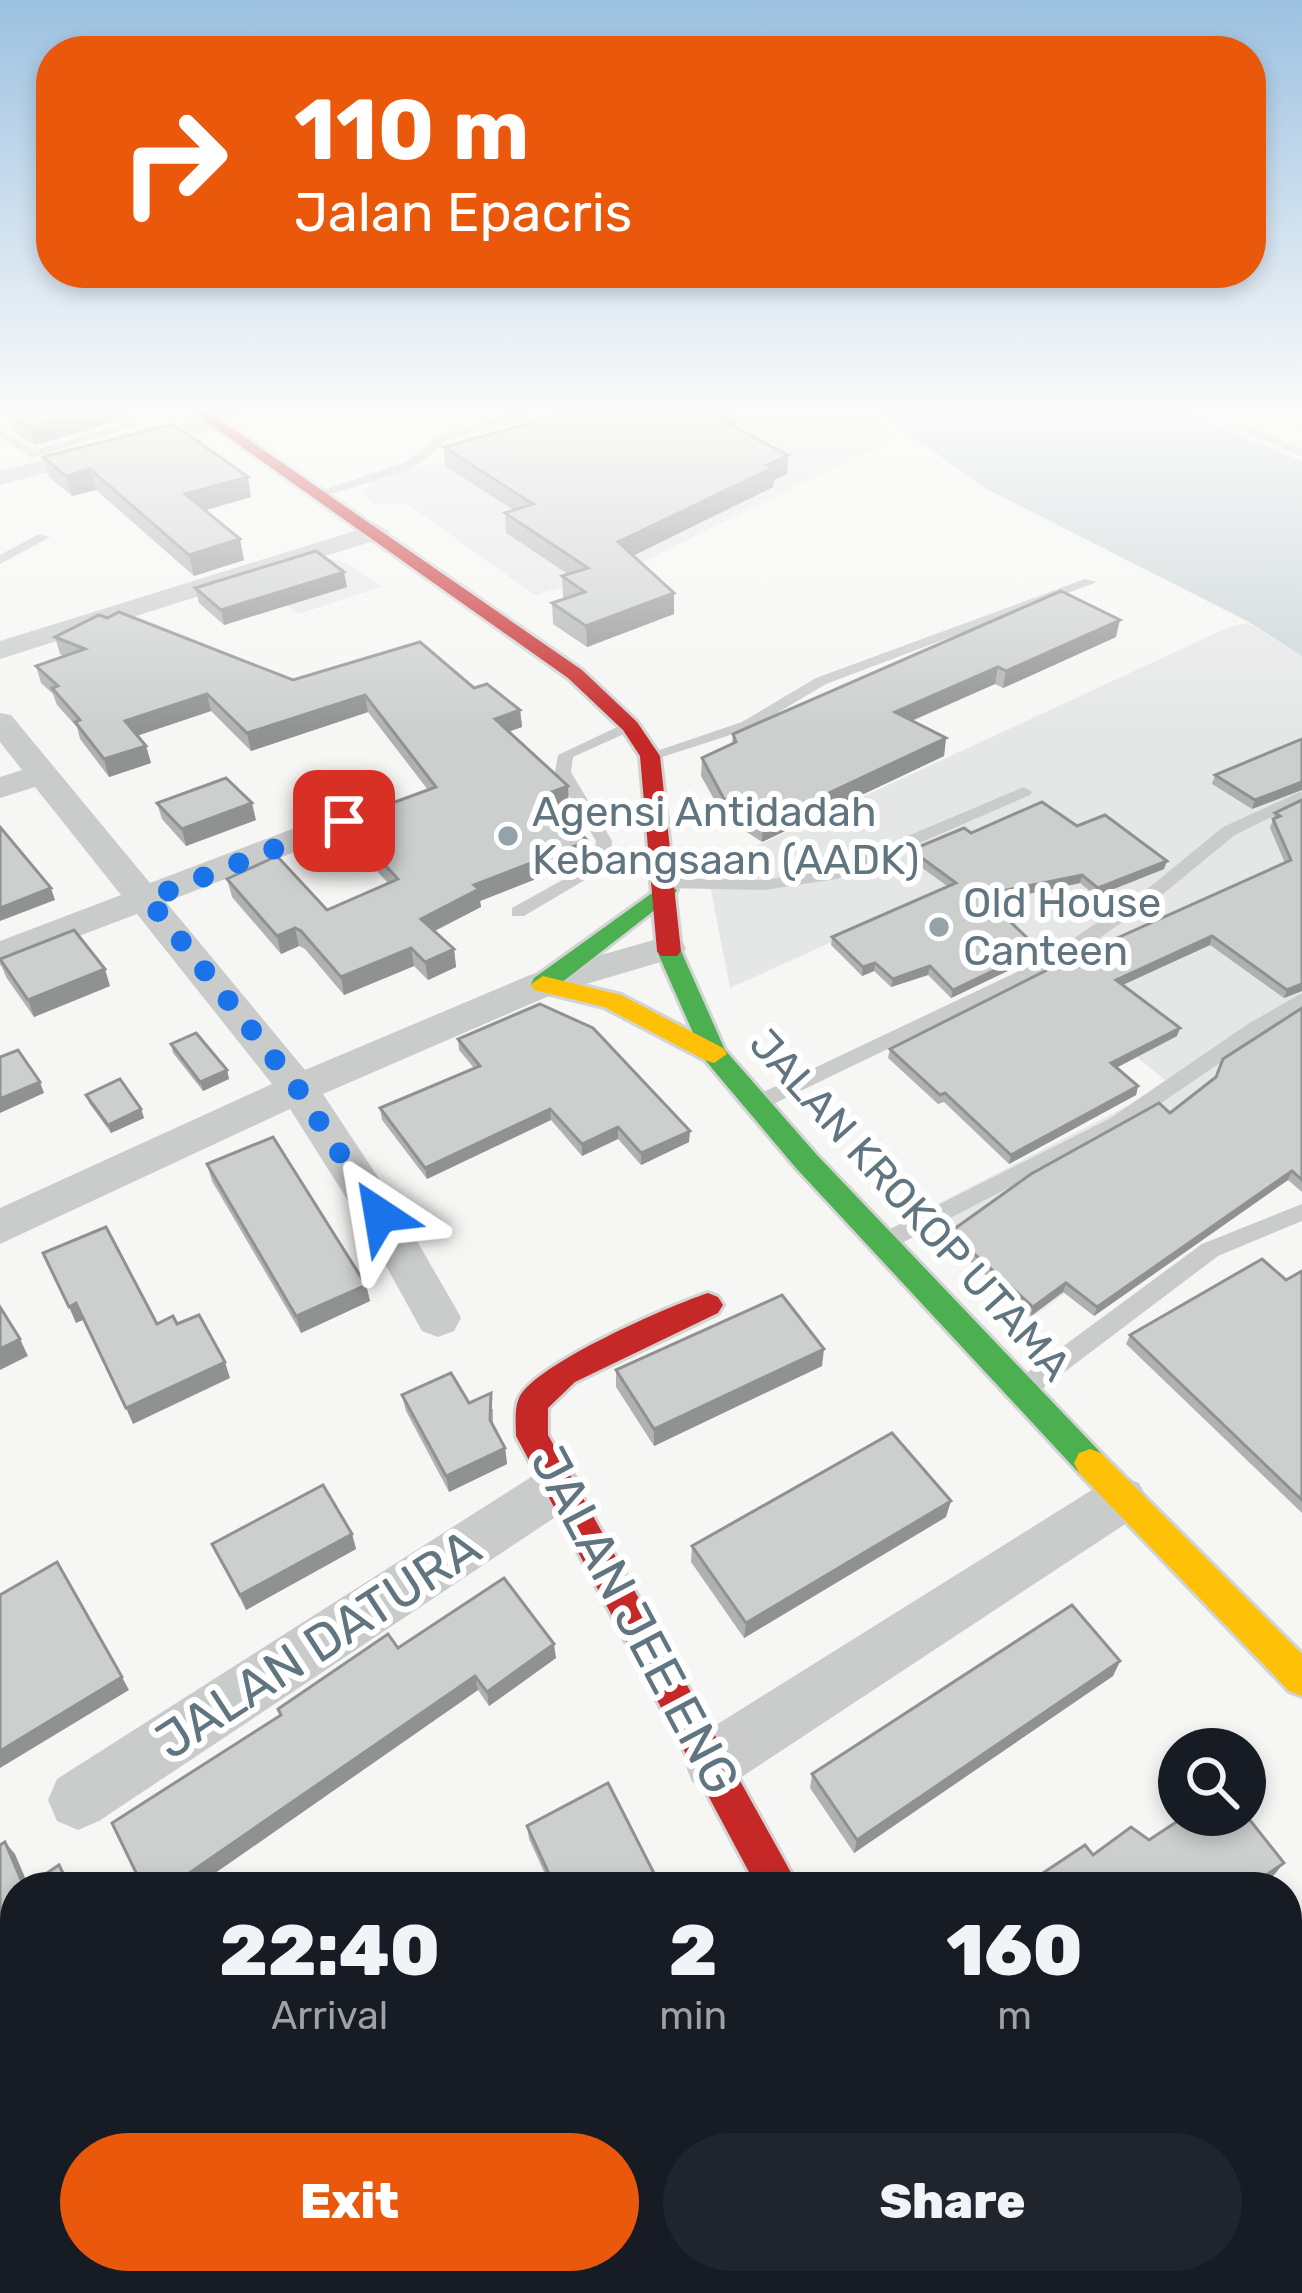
<!DOCTYPE html>
<style>
:root{--surface:#171b24;--page:#20242c;--text:#f1f3f6;--muted:#9ea1a6;--accent:#ea580c}
body{margin:0;font-family:Rubik,sans-serif;background:var(--page);color:var(--text);height:100vh;display:flex;flex-direction:column;font-size:45px;white-space:nowrap}
*{box-sizing:border-box;margin:0}
p{font-size:39px;color:var(--muted)}
.icon{flex:none;width:66px;height:66px;fill:none;stroke:currentColor;stroke-width:2;stroke-linecap:round;stroke-linejoin:round}
.map{position:relative;flex:1;overflow:hidden}
.panel{position:absolute;left:0px;top:1872px;width:1302px;height:423px;display:flex;flex-direction:column;background:var(--surface);border-radius:48px 48px 0 0;box-shadow:0 6px 18px #0003}
.panel>*{flex:none}
.hud{position:absolute;left:36px;top:36px;width:1230px;height:252px;border-radius:48px;box-shadow:0 6px 18px #0003;background:#ea580c;color:#fff;overflow:hidden}
.tools{position:absolute;left:1158px;top:1728px;display:grid;gap:24px}
.tools a{display:grid;place-items:center;width:108px;height:108px;border-radius:50%;background:var(--surface);box-shadow:0 6px 18px #0003;font-size:60px}
.pin{position:absolute;display:grid;place-items:center;width:102px;height:102px;color:#fff;margin:-51px;border-radius:24px;box-shadow:0 6px 18px #0006}
.me{position:absolute;width:132px;margin:-66px;rotate:327deg;stroke-linejoin:round;filter:drop-shadow(0 0 9px #0008)}
.turn{display:flex;align-items:center;gap:42px;height:252px;padding:0 60px;font-size:54px}
.turn .icon{width:156px;height:156px;stroke-width:2.5}
.turn b{display:block;font-size:84px;line-height:102px}
.eta{display:flex;justify-content:space-evenly;align-items:center;height:204px;text-align:center}
.eta b{font-size:72px;font-weight:800;line-height:84px}
.primary-button{display:flex;gap:24px;margin-top:auto;padding:24px 60px}
.primary-button a{flex:1;height:138px;border-radius:72px;background:var(--accent);color:#fff;font-size:48px;font-weight:800;line-height:138px;text-align:center}
.primary-button a+a{background:var(--page);color:var(--text)}
.map>svg:first-child{display:block}
.built{fill:#e5e7e6}
.water{fill:#cad4d6}
.lines{fill:none;stroke-linecap:round;stroke-linejoin:round}
.fast-casing{stroke:#d2d4d4;stroke-width:6}
.slow-casing{stroke:#d2d4d4;stroke-width:6}
.jam-casing{stroke:#d2d4d4;stroke-width:6}
.path{stroke:#c7c9ca;stroke-width:3;stroke-dasharray:3 3;stroke-linecap:butt}
.lane{fill:#cacccc;fill-rule:evenodd}
.street{fill:#cacccc;fill-rule:evenodd}
.fast{fill:#4caf50;fill-rule:evenodd}
.slow{fill:#ffc107;fill-rule:evenodd}
.jam{fill:#c62828;fill-rule:evenodd}
.wall{fill:#b0b2b2}
.shaded-wall{fill:#909191}
.building{fill:#cdcfcf;stroke:#909191;stroke-width:3}
.route{stroke:#1a73e8;stroke-width:21;stroke-dasharray:0 37.8}
.poi-dot{fill:#94a2a9;stroke:#fff;stroke-width:4.5}
.labels{text-anchor:middle;dominant-baseline:central;stroke-width:12;stroke-linejoin:round;paint-order:stroke}
.poi-label{font-size:42px;fill:#607580;stroke:#fff;text-anchor:start}
.street-label{font-size:42px;fill:#607580;stroke:#fff}
.near-street-label{font-size:51px;fill:#607580;stroke:#fff}
</style>
<div class="map">
<svg width="1302" height="2293" viewBox="0 0 1302 2293">
<rect width="100%" height="100%" fill="#f6f6f4"/>
<g class="built">
<path d="M621,413h237l30,15 4,11 -262,129 -95,27 -129,-92 -33,1 -9,-9 5,-14z"/>
<path d="M323,556l25,8 33,23 -83,27 -43,-35z"/>
<path d="M1249,623l53,33v464l-272,199 -104,-109 244,-126 -128,-104 15,-8 -97,-88 -230,104 -23,-119 522,-242z"/>
</g>
<path class="water" d="M880,413h303l119,48v195l-53,-34 -266,-135z"/>
<g class="lines">
<defs>
<g id="fast">
<path d="M666,883l11,7 -3,5 -122,95h-18l-3,-6 3,-6z"/>
<path d="M669,944l12,7 44,99 91,104 285,299 5,10 -5,10 -11,4 -11,-4 -283,-305 -91,-108 -48,-109z"/>
</g>
<g id="slow">
<path d="M543,976l78,19 102,53 4,6 -13,9 -9,-3 -101,-53 -70,-17 -3,-6z"/>
<path d="M1090,1449l11,4 201,201v42l-13,-5 -210,-218 -5,-10 5,-10z"/>
</g>
<g id="jam">
<path d="M194,413h16l372,257 55,52 23,34 21,195 -4,5h-16l-4,-5 -17,-195 -17,-26 -55,-52z"/>
<path d="M708,1293l10,4 5,8 -5,8 -143,69 -27,26v27l251,452h-42l-241,-451c0,-12 -2,-27 3,-38 16,-34 150,-92 189,-105z"/>
</g>
</defs>
<use href="#fast" class="fast-casing"/>
<use href="#slow" class="slow-casing"/>
<use href="#jam" class="jam-casing"/>
<path class="path" d="M759,444l19,-6"/>
<g class="lane">
<path d="M114,413h11l12,12 -105,33 -32,-21v-8l34,21 89,-26z"/>
<path d="M223,413h19l-31,9 -6,-3z"/>
<path d="M515,413h17l-84,27 -34,28 -89,28 -10,-3 91,-31 34,-26z"/>
<path d="M1243,424l59,25v8l-63,-28 -2,-2z"/>
<path d="M39,534l11,3 -50,27v-9z"/>
<path d="M1085,579l12,3 -271,102 -74,44 -96,31 -6,2 -8,-5 100,-34 74,-44z"/>
<path d="M630,721l8,5 -3,3 -62,28 -2,15 41,69 -2,24 -86,51h-12v-8l81,-45 3,-22 -41,-69 3,-17z"/>
<path d="M1024,787l8,5 -2,3 -193,84 -73,11 -99,-2 -9,-5 9,-5 99,2 63,-10z"/>
<path d="M1302,791v11l-67,33 -72,59 -107,74 -293,141h-14l-3,-5 3,-5 293,-139 109,-74 72,-59z"/>
<path d="M1302,993v14l-179,122 -231,119h-16l-3,-6 3,-6 233,-117 139,-95z"/>
<path d="M1302,1204v17l-84,35 -184,139 -9,3 -9,-3 -3,-7 3,-7 186,-137z"/>
</g>
<g class="street">
<path d="M215,415l8,2v10l-223,58v-14z"/>
<path d="M377,524l13,8 -4,5 -386,122v-18z"/>
<path d="M0,713l11,2 139,168 221,-84h24l5,7 -5,7 -229,89 139,168 225,-95 138,-39 13,4 5,8 -5,8 -125,37 -233,101 72,109 59,102 7,13 -7,13 -16,6 -16,-6 -58,-105 -74,-117 -290,135v-36l272,-124 -135,-170 -137,52v-25l121,-46 -86,-108 -35,11v-21l22,-7 -22,-28z"/>
<path d="M557,1466l18,6 8,16 -8,16 -476,317 -21,9 -21,-9 -9,-21 9,-21 482,-307z"/>
<path d="M1121,1476l18,7 8,16 -8,16 -405,267 -21,8 -21,-8 -8,-21 8,-21 411,-257z"/>
<path d="M948,2280h74l5,13h-74z"/>
</g>
<use href="#fast" class="fast"/>
<use href="#slow" class="slow"/>
<use href="#jam" class="jam"/>
</g>
<g class="wall">
<path d="M0,413h112l2,9 -79,23 -22,-14 -5,-15z"/>
<path d="M567,413h169l-1,14 53,28 -1,19 -13,6 -1,7 -140,69 41,37v21l-87,33 -34,-23 -1,-21 13,-4 -2,-2 -1,-21 6,-2 -62,-41 -1,-20 8,-3 -68,-44 -1,-19z"/>
<path d="M43,457l208,40 -46,13 39,50 -50,16 -98,-86 -24,6 -23,-19z"/>
<path d="M347,587l-123,38 -25,-22 -4,-15z"/>
<path d="M55,637l238,43 181,8 46,22 2,17 -14,5 61,72 -14,5 33,32 1,17 -109,43 1,6 -46,24 19,18 2,18 -28,13 -14,-14 -70,29 -39,-46 -6,-3 -18,8 -49,-57 -5,-18 100,31 61,-27 -42,-45 -3,-17 85,-31 -60,-78 -117,39 -40,-40 -74,25 9,10 5,17 -42,14 -29,-38 -3,-12 -20,-22 -4,-11 -12,-11 -5,-17 29,-10 -5,-2z"/>
<path d="M1116,637l-113,51 -8,-4 -83,37 34,17 -2,18 -182,86 -38,-25 -23,-41 1,-18 30,-15 1,-9z"/>
<path d="M1302,739l-50,70 -40,-25 3,-9z"/>
<path d="M1302,800v191l-18,7 -74,-53 -88,40 55,51 -61,32 22,18 -2,9 -127,69 -65,-62 -6,2 -50,-46 2,-9 395,-186 -15,-35 5,-15z"/>
<path d="M157,803l99,17 -70,26 -24,-27z"/>
<path d="M1077,826l87,43 -68,27 -16,-13 -91,19 50,47 -2,8 -86,41 -23,-23 -37,12 -17,-16 -12,5 -31,-31 1,-8 115,-51 -37,-27 1,-9 60,-17z"/>
<path d="M0,962l110,24 -76,31 -28,-40z"/>
<path d="M1302,1008v184l-14,-12 -194,136 -31,-24 -32,24 -83,-75 2,-9 220,-119z"/>
<path d="M458,1039l231,103 -48,23 -23,-26 -36,17 -31,-36 -124,59 -45,-59 -2,-12 94,-40 -15,-18z"/>
<path d="M171,1044l56,26 2,9 -26,12 -30,-38z"/>
<path d="M86,1095l55,14 3,9 -33,15 -22,-30z"/>
<path d="M207,1164l159,121 4,16 -69,32 -89,-152z"/>
<path d="M1302,1271v242l-176,-169 4,-9 156,-55z"/>
<path d="M822,1366l-168,80 -38,-59v-17z"/>
<path d="M402,1395l67,8 24,6v16l12,23 2,16 -58,28 -43,-81z"/>
<path d="M946,1517l-202,121 -53,-76 1,-16z"/>
<path d="M352,1534l4,15 -110,61 -34,-66z"/>
<path d="M398,1648l158,10 -67,48 -11,-16 -283,197h-52l137,-172 -2,-6z"/>
<path d="M1120,1661l-7,15 -259,177 -44,-65 2,-14z"/>
<path d="M527,1826l134,61h-110l-22,-48z"/>
<path d="M730,2280h96l-19,13h-71z"/>
<path d="M1080,2280l222,13h-233l-2,-3z"/>
</g>
<g class="shaded-wall">
<path d="M80,413h32l2,9 -79,23 -5,-18z"/>
<path d="M722,413h14l-1,14 -23,-11z"/>
<path d="M788,455l-1,19 -13,6 -1,7 -155,76v-21z"/>
<path d="M90,469l6,21 -24,6 -6,-20z"/>
<path d="M248,477l3,20 -62,18 -4,-21z"/>
<path d="M240,539l4,21 -50,16 -5,-21z"/>
<path d="M344,572l3,15 -123,38 -3,-15z"/>
<path d="M674,593v21l-87,33 -1,-21z"/>
<path d="M1120,620l-4,17 -113,51 3,-17z"/>
<path d="M998,667l-3,17 -103,45 3,-17z"/>
<path d="M207,694l4,17 -81,27 -5,-17z"/>
<path d="M365,695l3,17 -117,39 -4,-18z"/>
<path d="M520,710l2,17 -26,9 -1,-17z"/>
<path d="M946,738l-2,18 -182,86 1,-18z"/>
<path d="M146,746l5,17 -42,14 -5,-18z"/>
<path d="M1302,782v8l-50,19 3,-9z"/>
<path d="M568,786l1,18 -27,10 -1,-18z"/>
<path d="M252,803l4,17 -70,26 -4,-17z"/>
<path d="M588,841l1,17 -109,43 1,6 -57,29 -3,-17 53,-34z"/>
<path d="M1167,861l-3,8 -68,27 2,-8z"/>
<path d="M1082,875l-2,8 -100,21 2,-9z"/>
<path d="M51,888l4,12 -55,21v-13z"/>
<path d="M295,928l4,18 -18,8 -4,-18z"/>
<path d="M1212,936l-2,9 -96,44 2,-9z"/>
<path d="M411,948l3,18 -70,29 -3,-18z"/>
<path d="M454,949l2,18 -28,13 -3,-18z"/>
<path d="M1039,949l-2,8 -86,41 2,-8z"/>
<path d="M875,963l-1,8 -12,5 1,-9z"/>
<path d="M930,966l-2,9 -37,12 2,-8z"/>
<path d="M105,969l5,17 -76,31 -6,-17z"/>
<path d="M1302,984v7l-18,7 3,-8z"/>
<path d="M1180,1028l-3,8 -69,36 3,-9z"/>
<path d="M227,1070l2,9 -26,12 -3,-9z"/>
<path d="M40,1082l4,11 -44,20v-14z"/>
<path d="M1138,1086l-2,9 -127,69 2,-9z"/>
<path d="M141,1109l3,9 -33,15 -3,-8z"/>
<path d="M550,1109l1,11 -124,59 -2,-11z"/>
<path d="M618,1127v12l-36,17v-12z"/>
<path d="M690,1131l-1,11 -48,23v-12z"/>
<path d="M1292,1171l-4,9 -194,136 3,-9z"/>
<path d="M1066,1283l-3,9 -32,24 2,-9z"/>
<path d="M366,1285l4,16 -69,32 -5,-17z"/>
<path d="M76,1303l7,17 -7,3 -7,-16z"/>
<path d="M20,1339l8,17 -28,14v-21z"/>
<path d="M824,1349l-2,17 -168,80v-17z"/>
<path d="M225,1362l5,16 -97,46 -7,-16z"/>
<path d="M505,1448l2,16 -58,28 -3,-16z"/>
<path d="M951,1501l-5,16 -202,121 2,-15z"/>
<path d="M352,1534l4,15 -110,61 -6,-15z"/>
<path d="M554,1644l2,14 -67,48 -2,-14z"/>
<path d="M1120,1661l-7,15 -259,177 3,-13z"/>
<path d="M475,1676l3,14 -283,197h-26z"/>
<path d="M122,1677l7,13 -129,78v-17z"/>
<path d="M5,1842l10,12 14,33h-5z"/>
<path d="M1284,1863l-10,12 -17,12h-9z"/>
<path d="M820,2280h6l-19,13h-6z"/>
</g>
<g class="building">
<path d="M7,413h73l-50,14z"/>
<path d="M567,413h155l-10,3 76,39 -21,10 8,2 -157,75 56,51 -88,33 -34,-23 33,-11 -23,-16 26,-8 -83,-55 28,-9 -89,-57z"/>
<path d="M173,424l75,53 -63,17 55,45 -51,16 -99,-86 -24,7 -23,-19z"/>
<path d="M316,551l28,21 -123,38 -26,-22z"/>
<path d="M1061,591l59,29 -114,51 -8,-4 -103,45 51,26 -183,86 -39,-25 -22,-41 34,-16 -3,-8z"/>
<path d="M119,612l174,68 127,-38 54,46 13,-4 33,26 -25,9 73,67 -27,10 47,45 -114,44 5,4 -58,30 33,30 -29,13 -14,-14 -70,29 -40,-46 -6,-3 -18,8 -50,-57 50,-23 50,54 71,-31 -55,-58 93,-34 -71,-92 -118,38 -40,-39 -82,27 21,25 -42,13 -29,-37 5,-2 -28,-32 6,-2 -22,-20 49,-17 -30,-12 44,-22 8,3z"/>
<path d="M1302,739v43l-47,18 -40,-25z"/>
<path d="M226,778l26,25 -70,26 -25,-26z"/>
<path d="M1302,800v184l-15,6 -75,-54 -96,44 64,48 -69,35 27,23 -127,69 -66,-62 -5,2 -50,-46 167,-84 234,-105 -18,-41 7,-3 -5,-3z"/>
<path d="M1042,802l35,24 28,-11 62,46 -69,27 -16,-13 -100,20 57,54 -86,41 -23,-24 -37,13 -18,-16 -12,4 -31,-30 124,-54 -45,-33 53,-22 7,5z"/>
<path d="M0,827l51,61 -51,20z"/>
<path d="M74,930l31,39 -77,31 -28,-41z"/>
<path d="M540,1004l53,24 97,103 -49,22 -23,-26 -36,17 -32,-35 -125,59 -45,-60 100,-42 -22,-27z"/>
<path d="M1302,1008v172l-10,-9 -195,136 -31,-24 -33,24 -83,-75 81,-58 128,-71 11,10 46,-36 7,-18z"/>
<path d="M196,1033l31,37 -27,12 -29,-38z"/>
<path d="M18,1050l22,32 -40,17v-42z"/>
<path d="M120,1079l21,30 -33,16 -22,-30z"/>
<path d="M273,1137l93,148 -70,31 -89,-152z"/>
<path d="M106,1227l51,97 16,-8 4,8 22,-9 26,47 -99,46 -50,-105 -7,4 -26,-54z"/>
<path d="M1262,1259l24,21 16,-9v229l-172,-165z"/>
<path d="M782,1295l42,54 -170,80 -38,-59z"/>
<path d="M0,1307l20,32 -20,10z"/>
<path d="M451,1373l18,30 22,-10 -1,27 15,28 -59,28 -44,-81z"/>
<path d="M892,1433l59,68 -205,122 -54,-77z"/>
<path d="M323,1485l29,49 -112,61 -28,-51z"/>
<path d="M57,1562l65,115 -122,74v-156z"/>
<path d="M504,1578l50,66 -67,48 -12,-16 -306,211h-26l-31,-64 169,-108 -3,-6 110,-75 10,14z"/>
<path d="M1072,1605l48,56 -263,179 -45,-66z"/>
<path d="M608,1783l53,104h-106l-28,-61z"/>
<path d="M1245,1814l39,49 -36,24h-226l63,-42 8,10 38,-28 18,13 38,-25z"/>
<path d="M5,1842l19,45h-9v167l-15,-35v-174z"/>
<path d="M59,1865l11,22h-44z"/>
<path d="M1298,2143l4,7v143h-221l-6,-10 5,-3h207v-130z"/>
<path d="M143,2280h124l6,13h-124z"/>
<path d="M449,2280h70l7,13h-92z"/>
<path d="M734,2280h86l-19,13h-61z"/>
</g>
<linearGradient id="sky" x2="0" y2="1"><stop stop-color="#9cc1e1"/><stop offset="0.56" stop-color="#fbfbfa"/><stop offset="1" stop-color="#fbfbfa" stop-opacity="0"/></linearGradient>
<rect width="1302" height="734" fill="url(#sky)"/>
<g class="lines">
<path class="route" d="M344,821l-196,78 150,190 82,126"/>
</g>
<g class="poi-dot">
<circle cx="508" cy="836" r="12"/>
<circle cx="939" cy="927" r="12"/>
</g>
<g class="labels">
<g class="poi-label">
<text x="532" y="812">Agensi Antidadah<tspan x="532" dy="48">Kebangsaan (AADK)</tspan></text>
<text x="963" y="903">Old House<tspan x="963" dy="48">Canteen</tspan></text>
</g>
<g class="street-label">
<text transform="translate(910 1205) rotate(48)">JALAN KROKOP UTAMA</text>
</g>
<g class="near-street-label">
<text transform="translate(635 1620) rotate(62)">JALAN JEE ENG</text>
<text transform="translate(318 1644) rotate(-33)">JALAN DATURA</text>
</g>
</g>
</svg>
<div class="tools">
<a><svg class="icon" aria-label="search" viewBox="0 0 24 24"><circle cx="10" cy="10" r="6"/><path d="M15 15l6 6"/></svg></a>
</div>
<div class="pin" style="left:344px;top:821px;background:#d93025"><svg class="icon" aria-label="arrive" viewBox="0 0 24 24"><path d="M6 21V4h12l-3 4 3 4H6"/></svg></div>
<svg class="me" style="left:380px;top:1215px" viewBox="-20 -20 40 40"><path d="M0-17L14 15 0 8-14 15z" fill="#1a73e8" stroke="#fff" stroke-width="4"/></svg>
<div class="hud">
<div class="turn"><svg class="icon" aria-label="right" viewBox="0 0 24 24"><path d="M7 20v-9h11M14 6l5 5-5 5"/></svg><div><b>110 m</b>Jalan Epacris</div></div>
</div>
<section class="panel">
<div class="eta">
<div><b>22:40</b><p>Arrival</p></div>
<div><b>2</b><p>min</p></div>
<div><b>160</b><p>m</p></div>
</div>
<div class="primary-button"><a>Exit</a><a>Share</a></div>
</section>
</div>
